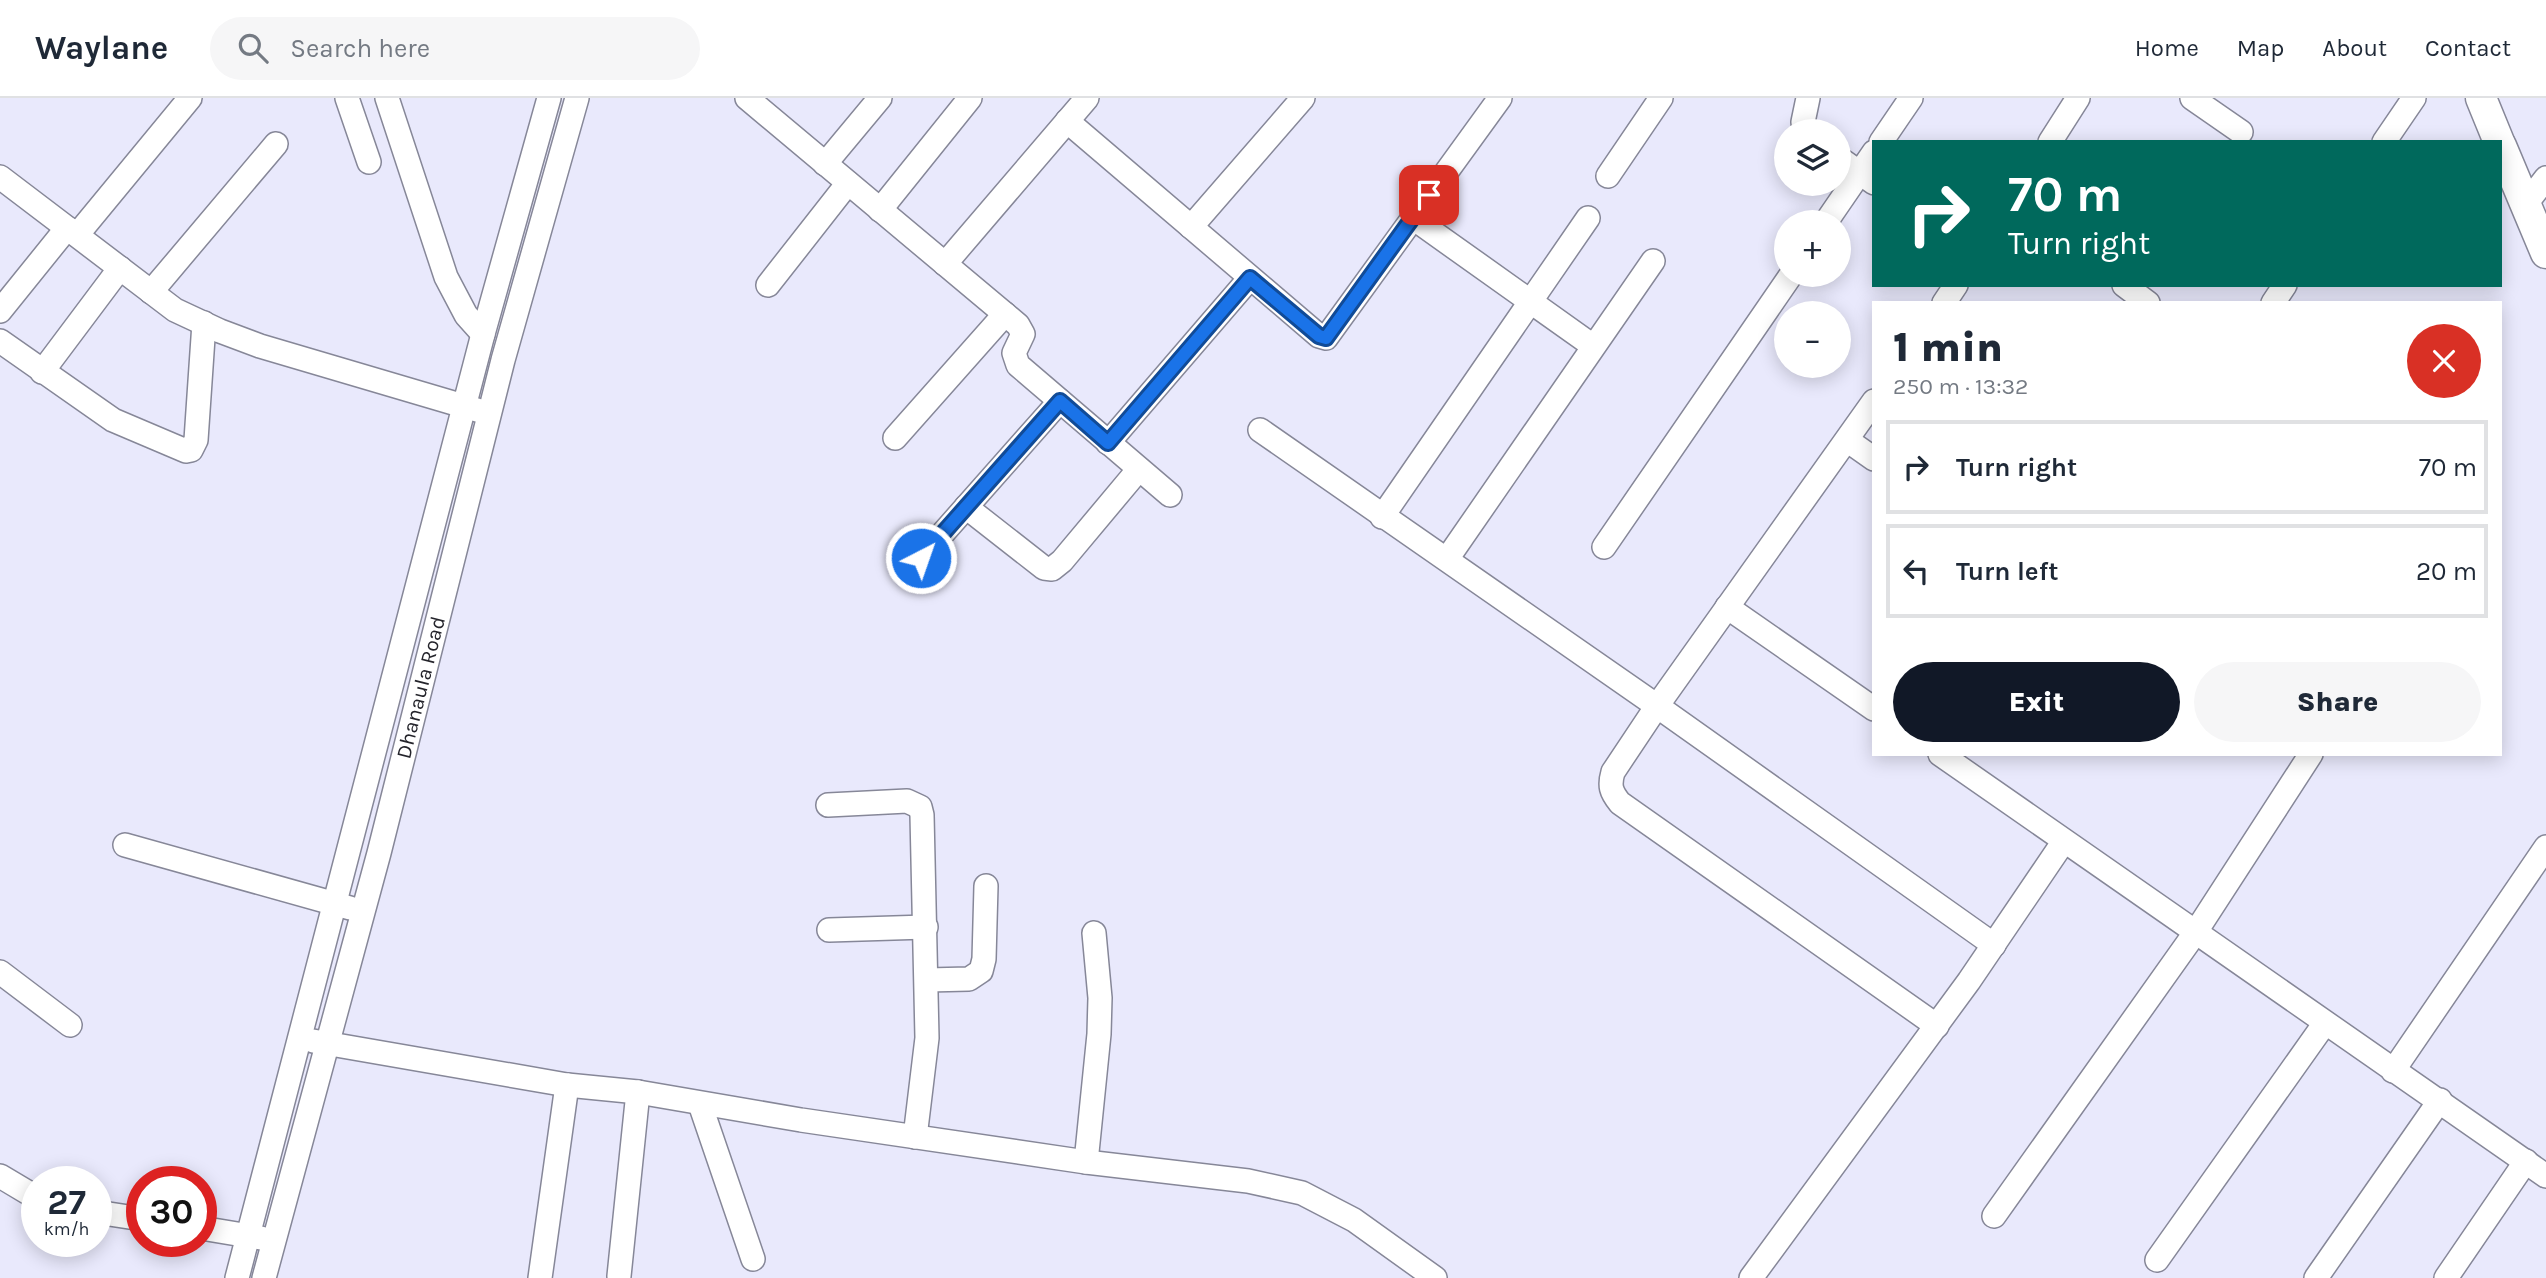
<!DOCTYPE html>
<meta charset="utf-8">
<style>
:root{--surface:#fff;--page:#f6f6f7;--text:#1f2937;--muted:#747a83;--line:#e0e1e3;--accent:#111827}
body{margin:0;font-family:Karla,sans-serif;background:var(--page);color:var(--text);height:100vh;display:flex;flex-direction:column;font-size:26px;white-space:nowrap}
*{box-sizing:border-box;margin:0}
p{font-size:23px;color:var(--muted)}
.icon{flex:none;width:38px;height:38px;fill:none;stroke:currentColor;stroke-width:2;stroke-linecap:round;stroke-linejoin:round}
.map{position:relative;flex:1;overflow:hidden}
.panel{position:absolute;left:1872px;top:203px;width:630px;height:455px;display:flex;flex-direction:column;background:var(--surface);border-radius:0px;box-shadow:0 4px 18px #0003}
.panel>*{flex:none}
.hud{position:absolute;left:1872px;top:42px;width:630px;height:147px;border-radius:0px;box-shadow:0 4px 18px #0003;background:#00695c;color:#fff;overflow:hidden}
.controls{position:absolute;left:1774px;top:21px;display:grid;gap:14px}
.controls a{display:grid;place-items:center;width:77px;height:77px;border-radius:50%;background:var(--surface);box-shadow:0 4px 18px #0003;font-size:35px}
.speed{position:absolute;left:21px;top:1068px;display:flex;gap:14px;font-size:35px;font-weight:700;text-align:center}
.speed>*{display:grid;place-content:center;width:91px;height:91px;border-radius:50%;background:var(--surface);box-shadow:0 4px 18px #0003;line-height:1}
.speed small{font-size:18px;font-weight:400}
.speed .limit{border:10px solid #d22;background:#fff;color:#111}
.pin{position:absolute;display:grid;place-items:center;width:60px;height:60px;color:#fff;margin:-30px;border-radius:14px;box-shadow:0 4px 10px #0006}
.me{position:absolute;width:77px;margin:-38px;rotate:41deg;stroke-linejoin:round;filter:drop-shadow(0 0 5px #0008)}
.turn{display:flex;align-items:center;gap:24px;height:147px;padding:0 21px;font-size:32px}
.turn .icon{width:91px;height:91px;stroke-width:2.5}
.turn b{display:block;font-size:49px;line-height:60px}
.round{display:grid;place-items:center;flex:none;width:74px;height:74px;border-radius:37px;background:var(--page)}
.headline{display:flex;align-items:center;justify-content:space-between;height:119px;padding:0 21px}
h1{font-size:42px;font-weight:800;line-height:52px}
.cta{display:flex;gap:14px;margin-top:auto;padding:14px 21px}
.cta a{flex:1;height:80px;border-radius:42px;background:var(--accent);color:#fff;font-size:28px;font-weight:800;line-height:80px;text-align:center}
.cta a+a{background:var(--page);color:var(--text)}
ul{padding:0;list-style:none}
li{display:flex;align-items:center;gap:21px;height:94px;margin:0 14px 10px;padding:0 7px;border:4px solid var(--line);border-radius:0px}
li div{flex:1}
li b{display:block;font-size:26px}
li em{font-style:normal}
header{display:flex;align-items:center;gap:42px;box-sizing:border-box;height:98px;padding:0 35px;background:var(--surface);border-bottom:2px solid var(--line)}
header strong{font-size:33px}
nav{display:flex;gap:38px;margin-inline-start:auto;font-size:24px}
.search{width:490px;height:63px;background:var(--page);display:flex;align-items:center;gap:18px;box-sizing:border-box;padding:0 24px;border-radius:38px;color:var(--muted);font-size:26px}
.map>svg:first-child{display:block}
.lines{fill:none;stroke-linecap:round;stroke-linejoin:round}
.minor-casing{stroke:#868798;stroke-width:26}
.major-casing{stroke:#868798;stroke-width:33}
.minor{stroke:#fff;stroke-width:23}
.major{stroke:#fff;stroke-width:30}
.route-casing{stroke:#114b97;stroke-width:18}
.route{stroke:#1a73e8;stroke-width:12}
.labels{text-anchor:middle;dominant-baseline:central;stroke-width:7;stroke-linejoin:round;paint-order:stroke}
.street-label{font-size:21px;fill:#24242b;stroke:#f8f8fc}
</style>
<header>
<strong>Waylane</strong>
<div class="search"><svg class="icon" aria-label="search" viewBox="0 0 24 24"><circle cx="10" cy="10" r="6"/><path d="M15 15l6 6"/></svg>Search here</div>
<nav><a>Home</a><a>Map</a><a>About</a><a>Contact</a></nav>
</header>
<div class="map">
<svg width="2546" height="1180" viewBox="0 0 2546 1180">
<rect width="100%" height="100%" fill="#e9e9fc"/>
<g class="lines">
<defs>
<g id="minor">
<path d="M347,0l22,64"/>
<path d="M387,0l59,179 20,38 17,19"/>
<path d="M747,0l271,227 5,9 -9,19 4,12 152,130"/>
<path d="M2192,0l49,34"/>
<path d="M1067,23l252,215 7,2 174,-240"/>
<path d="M1804,33l-1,-9 5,-24"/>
<path d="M1881,44l30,-44"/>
<path d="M2050,44l28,-44"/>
<path d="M2384,44l30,-44"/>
<path d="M1839,60l35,25"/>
<path d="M825,66l55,-66"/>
<path d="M1608,78l53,-78"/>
<path d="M0,79l175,133 45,21 40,15 217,64"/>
<path d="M2525,107l21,-27"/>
<path d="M880,112l90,-112"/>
<path d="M1413,120l180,128"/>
<path d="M1826,124l48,-70"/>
<path d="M1191,129l112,-129"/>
<path d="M77,137l113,-137"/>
<path d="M945,166l142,-166"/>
<path d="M768,187l80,-102"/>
<path d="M2124,187l24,18"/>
<path d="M151,194l125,-148"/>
<path d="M1944,205l12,-18"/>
<path d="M2273,205l12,-18"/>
<path d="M0,213l67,-83"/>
<path d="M0,243l113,79 73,31 5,-1 5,-10 8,-117"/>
<path d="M42,274l78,-104"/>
<path d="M1874,303l-217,305 -44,66c-4,14 -2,20 7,31l317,223"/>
<path d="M1260,332l397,276 337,239"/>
<path d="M895,340l110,-124"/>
<path d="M1847,342l27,19"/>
<path d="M1108,345l142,-165"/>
<path d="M966,409l78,61 8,1 10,-8 77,-92"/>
<path d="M1382,419l206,-299"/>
<path d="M1604,449l187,-272"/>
<path d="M921,460l139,-157"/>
<path d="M1447,461l206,-298"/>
<path d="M1727,509l147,102"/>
<path d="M1940,656l606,422"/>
<path d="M828,707l79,-4 13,6 2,8 5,223 -12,99"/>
<path d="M125,747l225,63"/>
<path d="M829,832l97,-3"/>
<path d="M0,874l70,53"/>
<path d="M927,882l42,-1 12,-8 3,-12 2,-73"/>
<path d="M313,943l254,44 71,7 163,28 285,42 162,19 54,12 52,27 81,58"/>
<path d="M2393,973l153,-224"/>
<path d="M700,1006l53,155"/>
<path d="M1086,1064l13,-128 1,-36 -6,-65"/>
<path d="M0,1078l37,22"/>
<path d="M96,1114l46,7"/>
<path d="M1994,1118l201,-283 116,-179"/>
<path d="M201,1130l60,10"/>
<path d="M2157,1162l168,-237"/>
<path d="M619,1178l19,-184"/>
<path d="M237,1180l246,-944 66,-236"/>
<path id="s1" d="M264,1180l115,-425 124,-493 74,-262"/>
<path d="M540,1180l27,-193"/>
<path d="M1751,1180l218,-297 95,-140"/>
<path d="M2316,1180l124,-178"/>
<path d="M2446,1180l80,-117"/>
</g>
<g id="major">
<path d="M2481,0l18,44"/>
<path d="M2501,48l45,107"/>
</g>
</defs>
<use href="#minor" class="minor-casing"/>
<use href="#major" class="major-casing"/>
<use href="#minor" class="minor"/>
<use href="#major" class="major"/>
</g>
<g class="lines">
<defs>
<path id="route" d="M921,460l139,-157 48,42 142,-165 69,58 7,2 103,-143"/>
</defs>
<use href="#route" class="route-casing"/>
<use href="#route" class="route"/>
</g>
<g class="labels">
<g class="street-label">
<text stroke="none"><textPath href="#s1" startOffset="611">Dhanaula Road</textPath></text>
</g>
</g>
</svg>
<div class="controls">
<a><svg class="icon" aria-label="layers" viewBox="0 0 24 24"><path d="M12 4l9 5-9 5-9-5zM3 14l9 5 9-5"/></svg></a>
<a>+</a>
<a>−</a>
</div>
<div class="speed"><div>27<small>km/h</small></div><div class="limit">30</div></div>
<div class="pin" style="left:1429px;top:97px;background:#d93025"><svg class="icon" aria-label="arrive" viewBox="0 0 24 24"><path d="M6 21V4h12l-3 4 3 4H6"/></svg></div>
<svg class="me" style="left:921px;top:460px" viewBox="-20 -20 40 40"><circle r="17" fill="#1a73e8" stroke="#fff" stroke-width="3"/><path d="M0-11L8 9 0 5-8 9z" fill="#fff"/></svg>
<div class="hud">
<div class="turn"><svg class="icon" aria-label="right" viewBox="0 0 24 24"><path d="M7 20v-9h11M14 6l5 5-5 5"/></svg><div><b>70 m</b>Turn right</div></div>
</div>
<section class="panel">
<div class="headline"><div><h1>1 min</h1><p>250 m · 13:32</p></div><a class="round" style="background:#d93025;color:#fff"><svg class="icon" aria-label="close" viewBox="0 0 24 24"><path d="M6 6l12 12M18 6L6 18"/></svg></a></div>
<ul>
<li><svg class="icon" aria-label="right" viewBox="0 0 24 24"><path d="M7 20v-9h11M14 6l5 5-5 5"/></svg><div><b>Turn right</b></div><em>70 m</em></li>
<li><svg class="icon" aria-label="left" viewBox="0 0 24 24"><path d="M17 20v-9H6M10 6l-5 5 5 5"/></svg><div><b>Turn left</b></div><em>20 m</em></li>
</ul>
<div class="cta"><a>Exit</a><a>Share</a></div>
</section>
</div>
